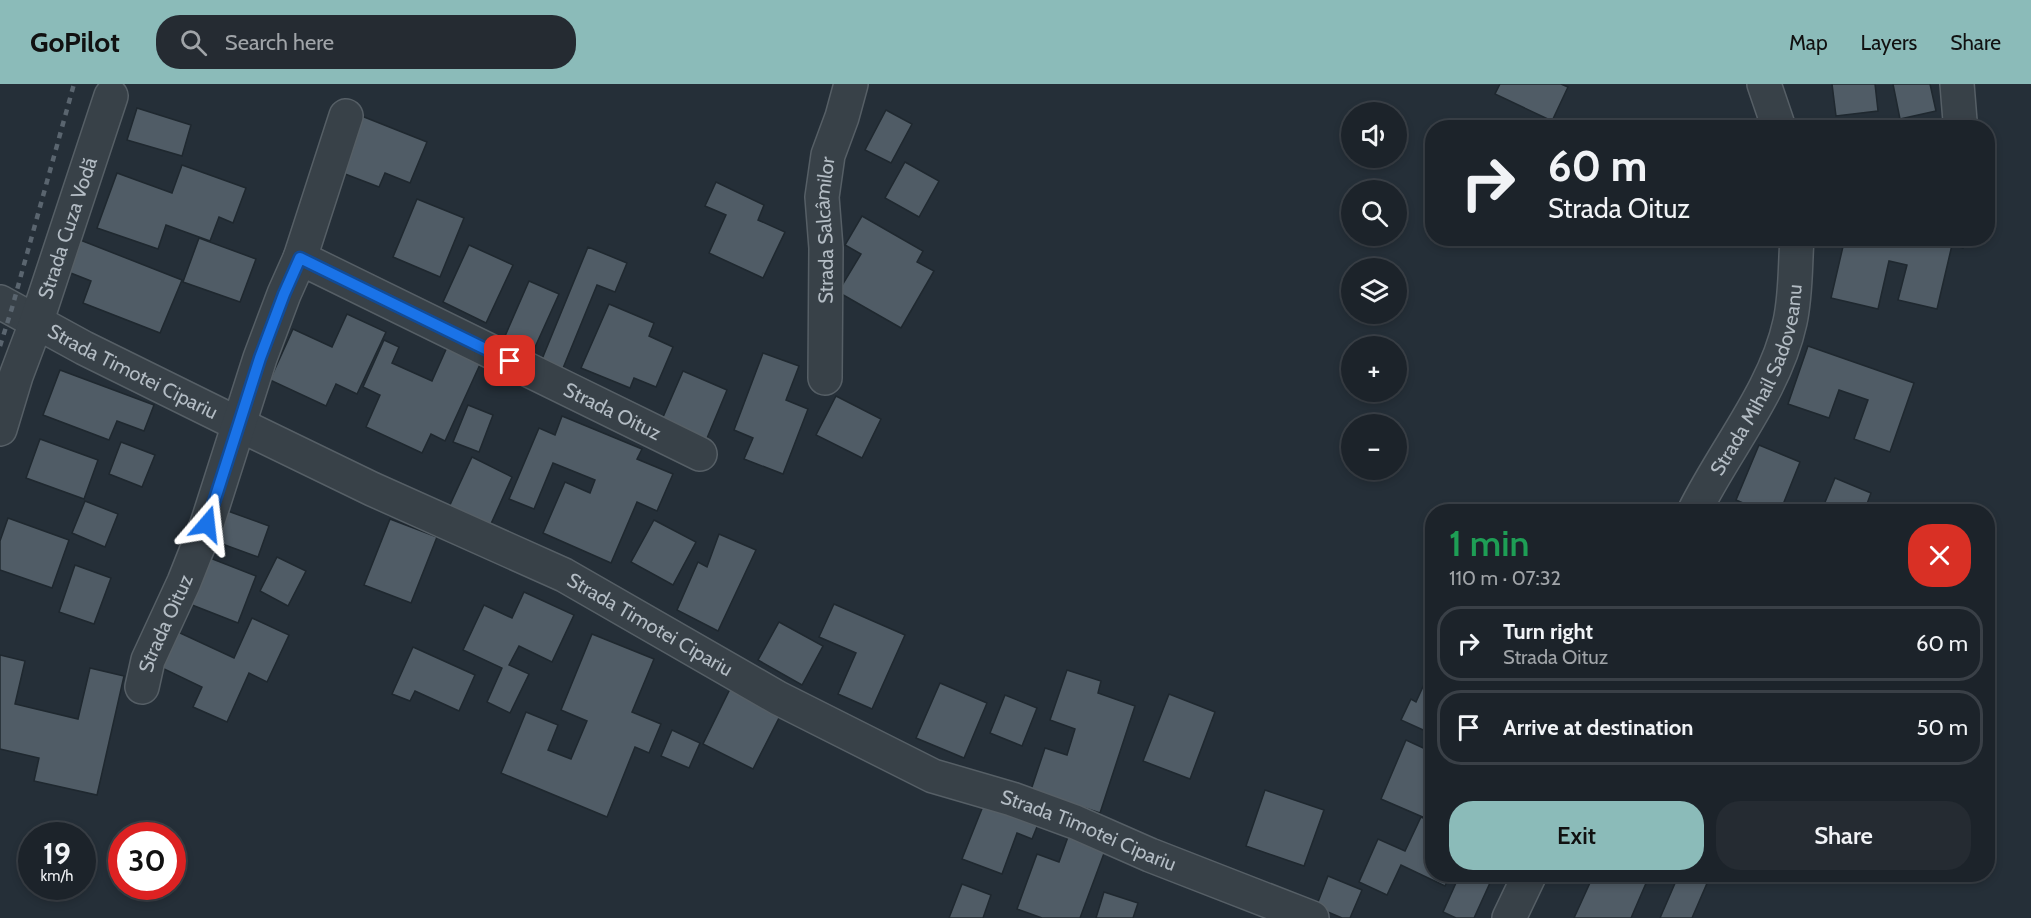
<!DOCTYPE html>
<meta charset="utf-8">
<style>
:root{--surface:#1c232a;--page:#252b32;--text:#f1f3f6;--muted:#a0a4a8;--line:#3a4047;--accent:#8bbbb9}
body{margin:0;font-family:Cabin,sans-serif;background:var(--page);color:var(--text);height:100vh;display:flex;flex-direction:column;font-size:22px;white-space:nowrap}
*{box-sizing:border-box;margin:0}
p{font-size:20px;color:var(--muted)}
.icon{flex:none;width:33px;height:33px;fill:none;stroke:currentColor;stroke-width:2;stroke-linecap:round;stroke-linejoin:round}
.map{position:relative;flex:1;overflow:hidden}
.drawer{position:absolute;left:1425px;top:420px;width:570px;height:378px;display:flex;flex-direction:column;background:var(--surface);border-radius:24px;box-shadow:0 3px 9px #0003,0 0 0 2px var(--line)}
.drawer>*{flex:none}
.hud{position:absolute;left:1425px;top:36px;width:570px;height:126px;border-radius:24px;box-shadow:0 3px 9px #0003,0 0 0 2px var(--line);background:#1c232a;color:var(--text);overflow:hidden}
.controls{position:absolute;left:1341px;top:18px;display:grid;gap:12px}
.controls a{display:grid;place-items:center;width:66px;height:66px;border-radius:50%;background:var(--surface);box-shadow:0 3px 9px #0003,0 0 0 2px var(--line);font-size:30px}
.speed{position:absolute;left:18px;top:738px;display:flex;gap:12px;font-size:30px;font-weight:700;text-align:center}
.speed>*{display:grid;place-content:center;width:78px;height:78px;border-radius:50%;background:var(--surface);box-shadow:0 3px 9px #0003,0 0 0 2px var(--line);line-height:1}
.speed small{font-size:15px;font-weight:400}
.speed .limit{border:9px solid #d22;background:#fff;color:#111}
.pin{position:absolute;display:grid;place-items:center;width:51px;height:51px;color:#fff;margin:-26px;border-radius:12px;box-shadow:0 3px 9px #0006}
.me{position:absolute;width:66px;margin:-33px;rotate:17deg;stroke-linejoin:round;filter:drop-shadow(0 0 4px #0008)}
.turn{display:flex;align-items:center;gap:21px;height:126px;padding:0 24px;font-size:27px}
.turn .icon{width:78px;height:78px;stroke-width:2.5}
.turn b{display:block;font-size:42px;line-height:51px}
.round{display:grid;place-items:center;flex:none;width:63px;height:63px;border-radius:24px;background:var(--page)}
.overview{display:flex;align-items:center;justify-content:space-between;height:102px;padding:0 24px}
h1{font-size:36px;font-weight:600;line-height:45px;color:#1e9e55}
.action{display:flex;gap:12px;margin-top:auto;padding:12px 24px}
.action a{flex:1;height:69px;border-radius:24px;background:var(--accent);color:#111;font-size:24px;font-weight:600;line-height:69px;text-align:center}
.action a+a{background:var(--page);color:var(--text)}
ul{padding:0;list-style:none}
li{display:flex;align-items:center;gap:18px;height:75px;margin:0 12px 9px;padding:0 12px;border:3px solid var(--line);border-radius:24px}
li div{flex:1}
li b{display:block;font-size:22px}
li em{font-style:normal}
header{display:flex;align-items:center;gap:36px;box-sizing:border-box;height:84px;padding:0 30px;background:var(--accent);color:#111}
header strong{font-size:28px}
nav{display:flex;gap:33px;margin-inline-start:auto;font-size:21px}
.search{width:420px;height:54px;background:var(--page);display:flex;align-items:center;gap:15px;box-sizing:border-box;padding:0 21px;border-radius:24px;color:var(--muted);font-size:22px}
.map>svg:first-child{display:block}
.building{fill:#505c66;stroke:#1f282f;stroke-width:1.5}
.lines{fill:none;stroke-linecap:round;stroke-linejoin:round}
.minor-casing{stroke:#565f66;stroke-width:36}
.minor{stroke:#384148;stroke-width:33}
.rail{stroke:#5a656f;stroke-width:4.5;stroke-dasharray:6 6;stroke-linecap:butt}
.route-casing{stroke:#114b97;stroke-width:15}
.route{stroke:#1a73e8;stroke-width:10}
.labels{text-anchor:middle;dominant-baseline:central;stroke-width:6;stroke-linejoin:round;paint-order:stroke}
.street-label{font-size:20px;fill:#b3bcc4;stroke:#1d262d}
</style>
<header>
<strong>GoPilot</strong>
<div class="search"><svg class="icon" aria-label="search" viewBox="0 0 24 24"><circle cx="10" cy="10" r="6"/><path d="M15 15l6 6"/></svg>Search here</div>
<nav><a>Map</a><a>Layers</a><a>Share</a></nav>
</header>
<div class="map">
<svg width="2031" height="834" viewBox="0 0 2031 834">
<rect width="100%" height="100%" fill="#252f38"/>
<g class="building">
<path d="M1500,0h61l7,3 -16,34 -57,-27z"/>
<path d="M1832,0h43l3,27 -42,5z"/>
<path d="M1893,0h37l6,27 -36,8z"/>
<path d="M137,24l54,17 -9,31 -55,-16z"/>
<path d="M886,26l26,14 -21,39 -26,-13z"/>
<path d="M354,29l73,29 -17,41 -25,-10 -6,14 -47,-18z"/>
<path d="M905,78l34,19 -20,36 -34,-19z"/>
<path d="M182,81l64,23 -13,35 -14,-6 -9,24 -44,-16 -8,24 -61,-21 20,-55 55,20z"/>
<path d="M716,98l48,23 -6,15 27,12 -22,46 -54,-25 17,-38 -21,-9z"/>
<path d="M417,115l47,19 -24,59 -47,-20z"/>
<path d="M862,132l61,35 -6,11 17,9 -33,57 -63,-36 23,-38 -16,-9z"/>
<path d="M70,152l112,44 -22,53 -77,-30 8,-22 -33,-13z"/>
<path d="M199,154l57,21 -16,43 -57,-20z"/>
<path d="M1845,154h120l-2,10 -11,-3 -15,64 -39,-9 9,-35 -18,-4 -11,48 -47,-11z"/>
<path d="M469,161l44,20 -27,58 -43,-21z"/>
<path d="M588,163l39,16 -12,29 -18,-7 -36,88 -21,-9z"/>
<path d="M529,197l30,13 -28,62 -29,-13z"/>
<path d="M609,220l45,19 -5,13 24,11 -17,40 -22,-9 -4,10 -49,-20z"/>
<path d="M347,230l39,18 -29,62 -21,-10 -10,22 -56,-26 23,-51 39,18z"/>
<path d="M384,256l15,7 -7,16 40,18 16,-36 34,15 -37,81 -14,-7 -9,19 -56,-26 14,-32 -17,-8z"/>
<path d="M1808,262l106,37 -24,69 -36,-13 14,-39 -29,-10 -10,28 -41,-14z"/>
<path d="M763,269l36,13 -13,34 22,9 -25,65 -39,-15 9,-21 -19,-8z"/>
<path d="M60,286l94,35 -10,26 -27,-10 -8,19 -66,-25z"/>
<path d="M683,287l44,19 -22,53 -45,-19z"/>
<path d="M836,312l45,23 -19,39 -46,-23z"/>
<path d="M468,321l25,10 -14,37 -26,-10z"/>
<path d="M562,332l80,33 -5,10 36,15 -16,37 -20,-9 -26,61 -68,-30 22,-51 25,11 5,-13 -42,-17 -19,46 -25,-10 30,-71 16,7z"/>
<path d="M40,355l58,21 -14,39 -58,-21z"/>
<path d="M121,358l34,13 -13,32 -33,-13z"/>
<path d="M1759,361l41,17 -20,50h-16l-28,-12z"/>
<path d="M472,373l40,20 -22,49 -41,-19z"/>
<path d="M1835,394l36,15 -7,19h-43z"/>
<path d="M85,417l33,13 -13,33 -33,-14z"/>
<path d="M225,426l44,16 -11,31 -44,-16z"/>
<path d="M8,434l61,22 -17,48 -52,-18v-29z"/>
<path d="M390,435l47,18 -26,66 -47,-18z"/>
<path d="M654,436l42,22 -23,43 -42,-23z"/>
<path d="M719,450l37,16 -38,81 -41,-21 21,-48 9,5z"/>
<path d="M205,472l51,20 -18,47 -51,-20z"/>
<path d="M277,473l29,14 -18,35 -28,-15z"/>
<path d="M75,481l36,13 -17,46 -35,-12z"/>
<path d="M524,508l50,23 -22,47 -33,-16 -10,19 20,9 -19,39 -23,-11 15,-34 -39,-18 21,-45 28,13z"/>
<path d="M834,520l71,31 -33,74 -34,-15 18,-41 -37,-16z"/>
<path d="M252,534l37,17 -22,47 -18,-9 -22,49 -34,-15 9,-20 -40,-19 16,-36 56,26z"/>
<path d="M779,538l44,24 -21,39 -44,-25z"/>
<path d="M592,550l62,25 -22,53 29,12 -12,29 -14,-6 -28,70 -106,-44 25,-61 32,13 -10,25 23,9 16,-38 -26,-11z"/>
<path d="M413,563l62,28 -16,36 -44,-20 -5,10 -18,-7z"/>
<path d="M0,571l25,6 -10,43 63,15 12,-51 34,8 -27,119 -63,-14 5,-23 -39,-9z"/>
<path d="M1067,586l34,11 -3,12 37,13 -35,107 -69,-23 14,-42 22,7 8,-26 -25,-9z"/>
<path d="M1427,594l5,2v54l-31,-14 10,-21 5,3z"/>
<path d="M940,599l47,20 -23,55 -48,-20z"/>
<path d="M732,601l51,25 -30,59 -50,-25z"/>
<path d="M1169,610l46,18 -25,67 -47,-18z"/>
<path d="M1005,611l32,13 -15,38 -32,-13z"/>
<path d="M672,646l28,13 -11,25 -28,-12z"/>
<path d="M1406,656l26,12v69l-51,-22z"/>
<path d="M1265,706l59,20 -20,56 -58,-20z"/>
<path d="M987,712l54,21 -9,22 -15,-6 -15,41 -40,-15z"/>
<path d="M1421,733l11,5v52h18l-5,12 -44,-21 -14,30 -28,-13 19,-43 27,12z"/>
<path d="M1069,750l37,14 -26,70h-38l-25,-9 20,-55 22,8z"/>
<path d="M1460,790h34l-20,44h-18l-13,-6z"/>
<path d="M1594,790h56l-19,44h-57z"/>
<path d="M1679,790h32l-19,44h-32z"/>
<path d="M1328,792l34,14 -12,28h-8l-26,-11z"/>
<path d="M962,800l29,11 -8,23h-34z"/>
<path d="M1104,808l34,11 -5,15h-37z"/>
</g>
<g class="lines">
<defs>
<g id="minor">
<path d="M1764,0l15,44"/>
<path d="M1957,0l3,37"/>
<path id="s1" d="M300,174l400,196"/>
<path id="s2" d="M0,218l84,46 156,77 132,64 192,86 214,123 155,78 79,23 63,23 75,33 162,63"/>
<path id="s3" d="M825,294l1,-130 -4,-51 6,-42 14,-38 9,-33"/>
<path id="s4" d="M0,345l16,-53 20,-53 75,-227"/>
<path id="s5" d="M1694,428c31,-63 81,-121 96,-190 6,-27 5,-56 7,-84"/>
<path id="s6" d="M142,603l6,-27 36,-78 23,-58 53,-166 24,-64 16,-36 46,-142"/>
<path d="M1509,834l21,-44"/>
</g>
</defs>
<use href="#minor" class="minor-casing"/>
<use href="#minor" class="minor"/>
<path class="rail" d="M0,262l12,-38 62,-224"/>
</g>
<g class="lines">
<defs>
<path id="route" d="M207,440l53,-166 24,-64 16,-36 210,103"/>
</defs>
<use href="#route" class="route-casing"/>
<use href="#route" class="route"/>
</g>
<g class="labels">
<g class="street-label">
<text stroke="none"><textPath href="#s4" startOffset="212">Strada Cuza Vodă</textPath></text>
<text stroke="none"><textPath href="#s3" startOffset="148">Strada Salcâmilor</textPath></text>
<text stroke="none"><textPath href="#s2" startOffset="150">Strada Timotei Cipariu</textPath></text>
<text stroke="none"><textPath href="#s5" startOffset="148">Strada Mihail Sadoveanu</textPath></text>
<text stroke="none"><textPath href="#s1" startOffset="348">Strada Oituz</textPath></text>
<text stroke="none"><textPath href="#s6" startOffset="68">Strada Oituz</textPath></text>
<text stroke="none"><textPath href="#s2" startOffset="726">Strada Timotei Cipariu</textPath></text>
<text stroke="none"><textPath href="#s2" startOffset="1212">Strada Timotei Cipariu</textPath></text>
</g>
</g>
</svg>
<div class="controls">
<a><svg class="icon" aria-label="sound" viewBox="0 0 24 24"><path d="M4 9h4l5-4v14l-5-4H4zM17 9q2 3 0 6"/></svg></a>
<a><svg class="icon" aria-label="search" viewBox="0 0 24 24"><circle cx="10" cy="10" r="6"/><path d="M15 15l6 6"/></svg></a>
<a><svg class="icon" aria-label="layers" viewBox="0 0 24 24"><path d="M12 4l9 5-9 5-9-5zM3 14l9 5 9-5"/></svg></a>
<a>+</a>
<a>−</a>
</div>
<div class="speed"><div>19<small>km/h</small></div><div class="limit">30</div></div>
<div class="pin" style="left:510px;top:277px;background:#d93025"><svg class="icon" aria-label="arrive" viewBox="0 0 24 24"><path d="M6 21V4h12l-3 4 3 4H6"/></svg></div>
<svg class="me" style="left:207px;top:440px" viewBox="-20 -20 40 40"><path d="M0-17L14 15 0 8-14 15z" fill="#1a73e8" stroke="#fff" stroke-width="4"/></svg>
<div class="hud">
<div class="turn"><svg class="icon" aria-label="right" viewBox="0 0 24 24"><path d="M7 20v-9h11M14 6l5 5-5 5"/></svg><div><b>60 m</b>Strada Oituz</div></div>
</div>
<section class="drawer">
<div class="overview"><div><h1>1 min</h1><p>110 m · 07:32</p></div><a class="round" style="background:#d93025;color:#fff"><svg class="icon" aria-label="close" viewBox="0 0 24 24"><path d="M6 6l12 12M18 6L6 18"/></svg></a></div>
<ul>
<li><svg class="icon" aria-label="right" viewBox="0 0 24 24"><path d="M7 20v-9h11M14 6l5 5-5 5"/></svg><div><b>Turn right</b><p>Strada Oituz</p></div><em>60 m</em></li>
<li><svg class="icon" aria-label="arrive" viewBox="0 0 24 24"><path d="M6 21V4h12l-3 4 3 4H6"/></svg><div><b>Arrive at destination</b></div><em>50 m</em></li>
</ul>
<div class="action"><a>Exit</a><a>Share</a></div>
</section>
</div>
